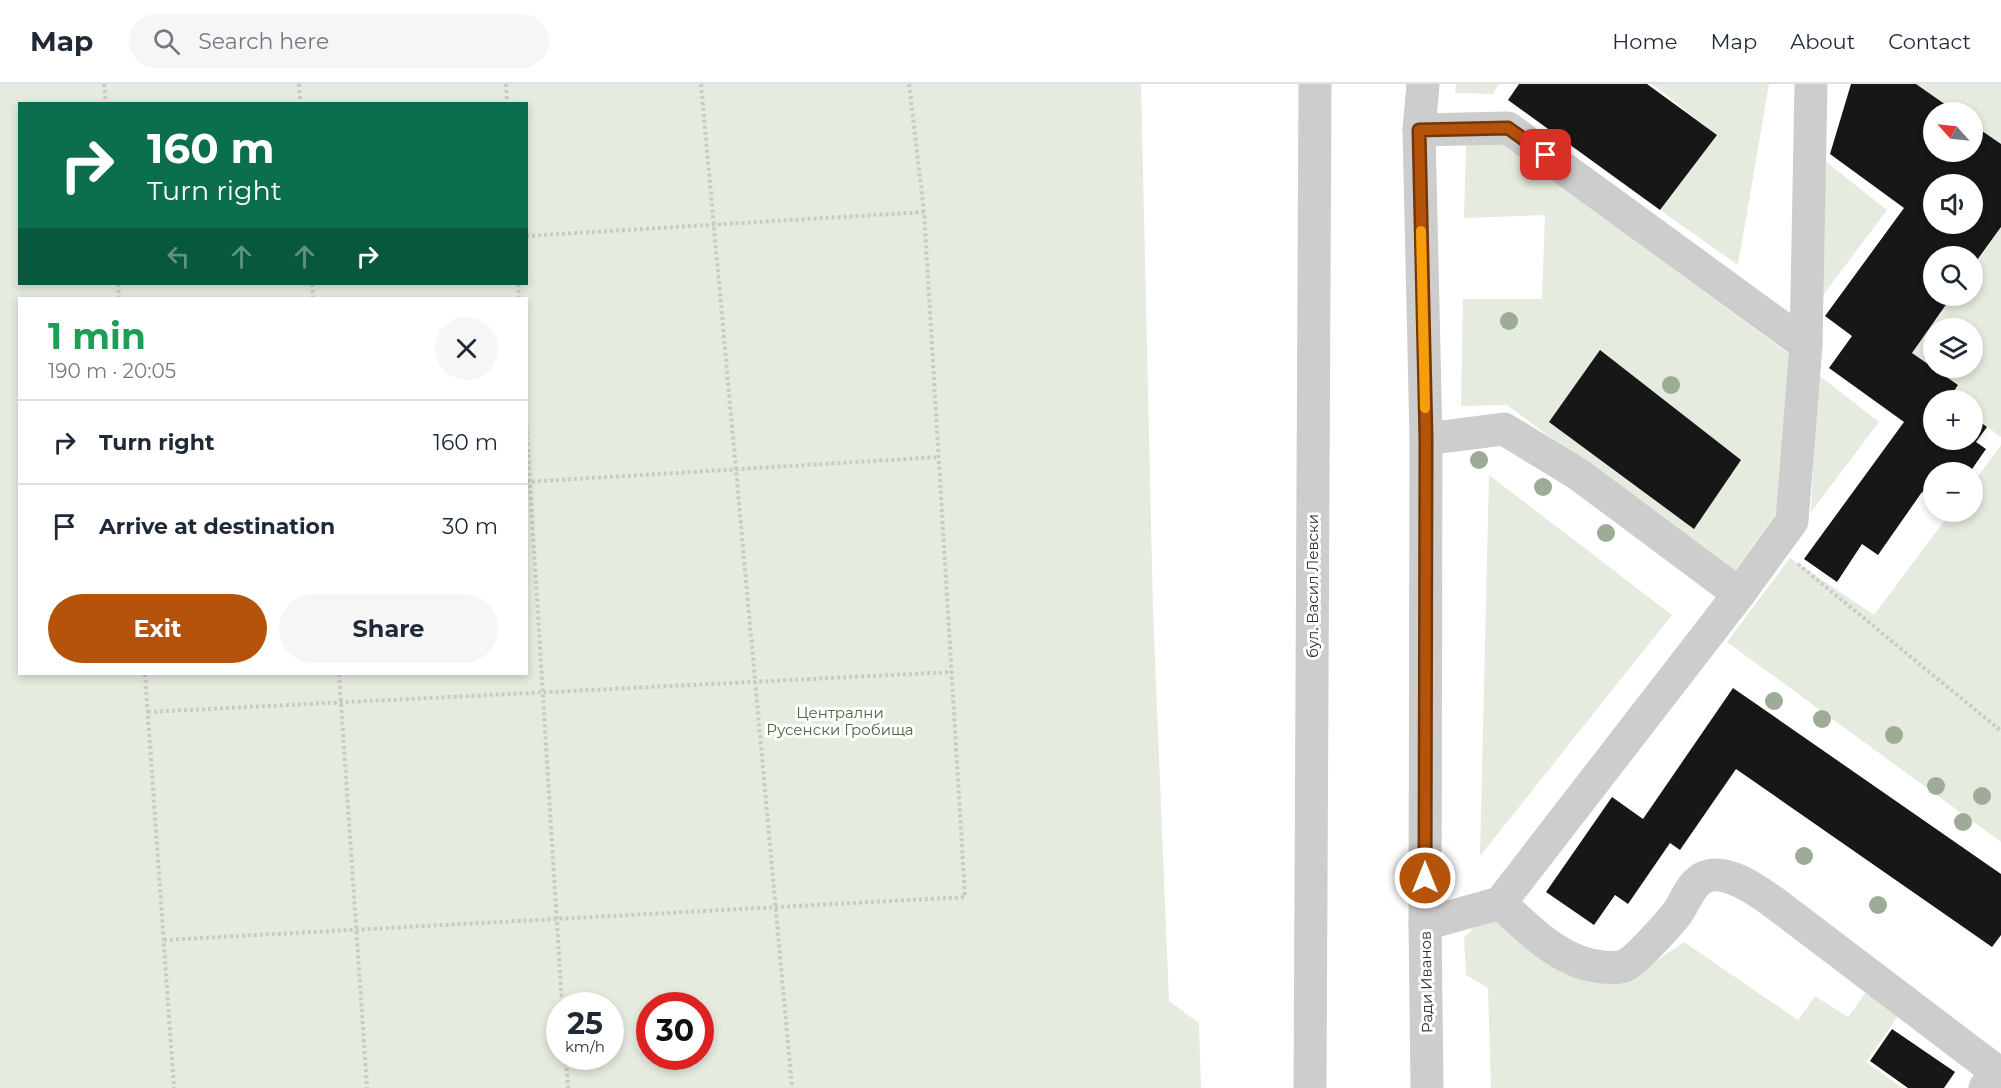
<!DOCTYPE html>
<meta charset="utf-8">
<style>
:root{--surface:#fff;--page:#f6f6f7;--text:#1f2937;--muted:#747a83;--line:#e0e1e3;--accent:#b45309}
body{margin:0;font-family:Montserrat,sans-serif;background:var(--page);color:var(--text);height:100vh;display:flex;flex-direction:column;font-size:22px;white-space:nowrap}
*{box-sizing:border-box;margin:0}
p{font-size:20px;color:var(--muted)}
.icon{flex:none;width:33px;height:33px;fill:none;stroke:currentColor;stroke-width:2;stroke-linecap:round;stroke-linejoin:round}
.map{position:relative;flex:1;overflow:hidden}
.drawer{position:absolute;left:18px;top:213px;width:510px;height:378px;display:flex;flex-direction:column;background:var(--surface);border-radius:0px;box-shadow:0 3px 9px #0003}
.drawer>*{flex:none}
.top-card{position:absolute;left:18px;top:18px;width:510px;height:183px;border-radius:0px;box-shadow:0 3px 9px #0003;background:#0b6e4f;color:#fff;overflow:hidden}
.needle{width:39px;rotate:297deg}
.fabs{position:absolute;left:1923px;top:18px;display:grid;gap:12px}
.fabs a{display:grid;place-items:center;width:60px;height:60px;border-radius:50%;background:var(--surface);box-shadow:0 3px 9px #0003;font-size:30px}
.speed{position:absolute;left:546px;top:908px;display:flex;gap:12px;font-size:30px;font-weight:700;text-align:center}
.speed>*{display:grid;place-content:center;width:78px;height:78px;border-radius:50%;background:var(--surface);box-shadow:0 3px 9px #0003;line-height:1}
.speed small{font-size:15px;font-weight:400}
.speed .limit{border:9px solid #d22;background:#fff;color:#111}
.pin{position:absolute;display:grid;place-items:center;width:51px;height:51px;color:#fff;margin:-26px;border-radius:12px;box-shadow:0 3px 9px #0006}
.me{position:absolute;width:66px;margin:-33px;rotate:0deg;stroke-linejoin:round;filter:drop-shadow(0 0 4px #0008)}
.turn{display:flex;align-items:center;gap:21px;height:126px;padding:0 30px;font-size:27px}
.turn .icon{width:78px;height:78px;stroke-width:2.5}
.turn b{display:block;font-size:42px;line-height:51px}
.lanes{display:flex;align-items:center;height:57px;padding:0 30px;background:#0003;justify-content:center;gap:30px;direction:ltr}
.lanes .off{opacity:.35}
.round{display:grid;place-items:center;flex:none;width:63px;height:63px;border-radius:32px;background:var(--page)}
.head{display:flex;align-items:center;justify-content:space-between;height:102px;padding:0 30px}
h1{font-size:36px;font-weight:700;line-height:45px;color:#1e9e55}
.button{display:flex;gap:12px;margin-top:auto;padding:12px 30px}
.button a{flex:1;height:69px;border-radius:36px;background:var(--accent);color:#fff;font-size:24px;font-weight:700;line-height:69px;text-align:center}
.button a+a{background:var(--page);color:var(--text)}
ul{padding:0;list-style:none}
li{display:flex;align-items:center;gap:18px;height:84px;padding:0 30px;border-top:2px solid var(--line)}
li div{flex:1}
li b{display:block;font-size:22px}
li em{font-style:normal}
header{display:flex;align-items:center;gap:36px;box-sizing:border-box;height:84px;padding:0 30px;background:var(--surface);border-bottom:2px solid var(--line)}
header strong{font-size:28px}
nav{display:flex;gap:33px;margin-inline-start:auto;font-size:21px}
.search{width:420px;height:54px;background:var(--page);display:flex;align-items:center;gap:15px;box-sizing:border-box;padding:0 21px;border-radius:33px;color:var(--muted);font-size:22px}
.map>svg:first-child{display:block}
.green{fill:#e5ebdf;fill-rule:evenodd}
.building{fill:#171717;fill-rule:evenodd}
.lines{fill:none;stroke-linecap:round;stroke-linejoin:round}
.path{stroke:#cacaca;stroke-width:4;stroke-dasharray:3 3;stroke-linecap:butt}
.minor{stroke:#cdcdcd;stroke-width:33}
.tree{fill:#9eab97}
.route-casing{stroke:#753606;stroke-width:15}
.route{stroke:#b45309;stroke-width:10}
.slow{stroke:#f59e0b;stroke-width:10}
.labels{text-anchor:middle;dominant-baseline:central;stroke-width:6;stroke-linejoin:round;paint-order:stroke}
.street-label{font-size:15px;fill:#303030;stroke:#fff}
.park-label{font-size:15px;fill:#4f6742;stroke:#fff}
</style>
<header>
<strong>Map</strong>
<div class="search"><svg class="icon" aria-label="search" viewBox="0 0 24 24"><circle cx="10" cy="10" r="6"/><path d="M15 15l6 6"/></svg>Search here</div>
<nav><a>Home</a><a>Map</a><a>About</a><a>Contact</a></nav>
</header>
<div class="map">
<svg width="2001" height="1004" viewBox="0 0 2001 1004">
<rect width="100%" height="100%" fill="#fff"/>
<g class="green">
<path d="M0,0h1141l12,527 16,390 30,22 2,65h-1201zM20,20h506v180h-506zM526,214v376h-506v-376zM560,921h50v51h-50zM650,921h50v51h-50z"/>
<path d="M1456,0h43l-6,10 -38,-1z"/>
<path d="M1652,0h117l-31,181 -78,-55 57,-75z"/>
<path d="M1916,0h85v60l-28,-20 -1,-12h-16z"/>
<path d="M1499,57l290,213 -12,159 -44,60 -226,-168 -46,1 2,-107h79l3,-84 -81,3 2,-72z"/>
<path d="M1826,78l61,48 -67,89z"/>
<path d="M2001,143v210l-28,-21 -1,-16h-23l9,-15 -46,-32 40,-57h20l1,-29zM1934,244h38v40h-38z"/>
<path d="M1817,290l62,48 -68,90z"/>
<path d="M2001,361v397l-274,-200 63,-84 84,57 77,-103h21l1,-29z"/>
<path d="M1489,391l183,140 -192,241z"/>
<path d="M1489,827l54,42 107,12 34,-23 114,78 17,-24 33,21 23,-32 31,25 -36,52 37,26h-412l-3,-100 -22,-13 -2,-37z"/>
</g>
<g class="building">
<path d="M1519,0h128l70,51 -57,75 -152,-110z"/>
<path d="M1851,0h65l40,28h-22v40h38v-28l29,20v83l-29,40v-11h-38v40h18l-40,57 46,32 -10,15h-14v40h38v-24l15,11 -11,15 10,7 -16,23h-36v28l-12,-8 -44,63 -16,-11 -25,38 -33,-23 100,-137 -75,-54 23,-32 -27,-20 79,-108 -74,-54zM1934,100h38v40h-38z"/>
<path d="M1600,266l141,110 -47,69 -145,-107z"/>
<path d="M1733,604l268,186v61l-9,12 -256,-178 -56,81 -10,-7 -42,61 -13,-9 -21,30 -48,-33 66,-95 31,22z"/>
<path d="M1892,945l63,43 -11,16h-36l-38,-27z"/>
</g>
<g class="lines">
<g class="path">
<path d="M104,0l2,20"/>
<path d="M299,0l1,20"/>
<path d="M506,0l1,20"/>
<path d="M701,0l91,1004"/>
<path d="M909,0l15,128"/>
<path d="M118,200l1,14"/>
<path d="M312,200l1,14"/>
<path d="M518,200l1,14"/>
<path d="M526,335l36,586"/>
<path d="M526,398l413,-25"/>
<path d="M1798,480l203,167"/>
<path d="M145,590l29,414"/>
<path d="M339,590l28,414"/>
<path d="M148,628l804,-40"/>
<path d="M164,856l801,-43 -41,-685 -398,24"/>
<path d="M566,972l2,32"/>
</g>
<g class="minor">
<path d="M1423,0l-4,46 7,309 -1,485 2,164"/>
<path d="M1419,46l89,-2 298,217"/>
<path d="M1426,355l78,-10 74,45 161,120"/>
<path d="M1500,819c30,27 61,61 103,64 8,1 16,1 23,-2 11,-6 40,-38 49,-49 9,-11 16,-34 30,-39 21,-9 51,13 67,24l224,170 -11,17"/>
<path d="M1425,840l75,-21 239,-309 53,-73 14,-176 5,-261"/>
<path d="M1310,1004l5,-1004"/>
</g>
</g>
<g class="tree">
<circle cx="1509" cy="237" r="9"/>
<circle cx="1671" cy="301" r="9"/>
<circle cx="1479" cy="376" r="9"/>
<circle cx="1543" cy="403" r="9"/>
<circle cx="1606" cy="449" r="9"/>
<circle cx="1774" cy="617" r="9"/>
<circle cx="1822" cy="635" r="9"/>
<circle cx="1894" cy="651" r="9"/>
<circle cx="1936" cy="702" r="9"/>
<circle cx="1982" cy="712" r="9"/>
<circle cx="1963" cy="738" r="9"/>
<circle cx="1804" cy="772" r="9"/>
<circle cx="1878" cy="821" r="9"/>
</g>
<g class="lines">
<defs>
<path id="route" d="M1425,794l1,-439 -7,-309 89,-2 38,27"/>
</defs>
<use href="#route" class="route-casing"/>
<use href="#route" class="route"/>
<path class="slow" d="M1421,147l4,177"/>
</g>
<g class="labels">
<g class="street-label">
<text transform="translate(1312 502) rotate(-90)">бул. Васил Левски</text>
<text transform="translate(1426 898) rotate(-91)">Ради Иванов</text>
</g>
<g class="park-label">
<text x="840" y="628">Централни<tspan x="840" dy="17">Русенски Гробища</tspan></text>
</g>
</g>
</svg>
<div class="fabs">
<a><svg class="needle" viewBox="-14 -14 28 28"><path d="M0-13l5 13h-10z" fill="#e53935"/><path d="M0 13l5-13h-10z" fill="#747a83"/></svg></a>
<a><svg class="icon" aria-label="sound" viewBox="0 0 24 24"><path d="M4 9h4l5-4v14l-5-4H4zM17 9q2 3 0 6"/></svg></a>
<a><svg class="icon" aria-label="search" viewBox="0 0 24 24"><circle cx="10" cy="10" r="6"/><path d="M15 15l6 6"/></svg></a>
<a><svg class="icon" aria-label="layers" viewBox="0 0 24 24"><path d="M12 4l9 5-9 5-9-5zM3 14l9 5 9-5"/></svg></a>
<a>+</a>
<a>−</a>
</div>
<div class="speed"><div>25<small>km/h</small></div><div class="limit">30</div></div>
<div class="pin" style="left:1546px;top:71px;background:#d93025"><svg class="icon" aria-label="arrive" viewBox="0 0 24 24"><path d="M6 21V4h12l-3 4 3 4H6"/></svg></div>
<svg class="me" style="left:1425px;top:794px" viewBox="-20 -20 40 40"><circle r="17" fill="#b45309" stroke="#fff" stroke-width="3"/><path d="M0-11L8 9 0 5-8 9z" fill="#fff"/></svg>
<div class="top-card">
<div class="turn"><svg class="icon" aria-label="right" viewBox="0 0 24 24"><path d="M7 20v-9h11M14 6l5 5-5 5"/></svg><div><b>160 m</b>Turn right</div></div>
<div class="lanes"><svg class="icon off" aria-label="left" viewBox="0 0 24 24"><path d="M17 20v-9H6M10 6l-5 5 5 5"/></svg><svg class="icon off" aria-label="ahead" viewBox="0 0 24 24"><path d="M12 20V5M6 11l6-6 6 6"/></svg><svg class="icon off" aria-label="ahead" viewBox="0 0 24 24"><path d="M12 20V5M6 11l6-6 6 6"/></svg><svg class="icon" aria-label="right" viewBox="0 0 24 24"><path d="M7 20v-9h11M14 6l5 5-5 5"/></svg></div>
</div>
<section class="drawer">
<div class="head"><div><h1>1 min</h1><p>190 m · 20:05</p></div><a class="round"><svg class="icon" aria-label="close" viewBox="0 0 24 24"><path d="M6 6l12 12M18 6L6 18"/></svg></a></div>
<ul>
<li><svg class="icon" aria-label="right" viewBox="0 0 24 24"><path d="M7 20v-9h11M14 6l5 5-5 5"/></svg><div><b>Turn right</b></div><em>160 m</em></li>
<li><svg class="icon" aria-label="arrive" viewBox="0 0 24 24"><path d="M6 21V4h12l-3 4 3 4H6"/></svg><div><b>Arrive at destination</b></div><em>30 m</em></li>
</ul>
<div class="button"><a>Exit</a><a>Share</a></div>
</section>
</div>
